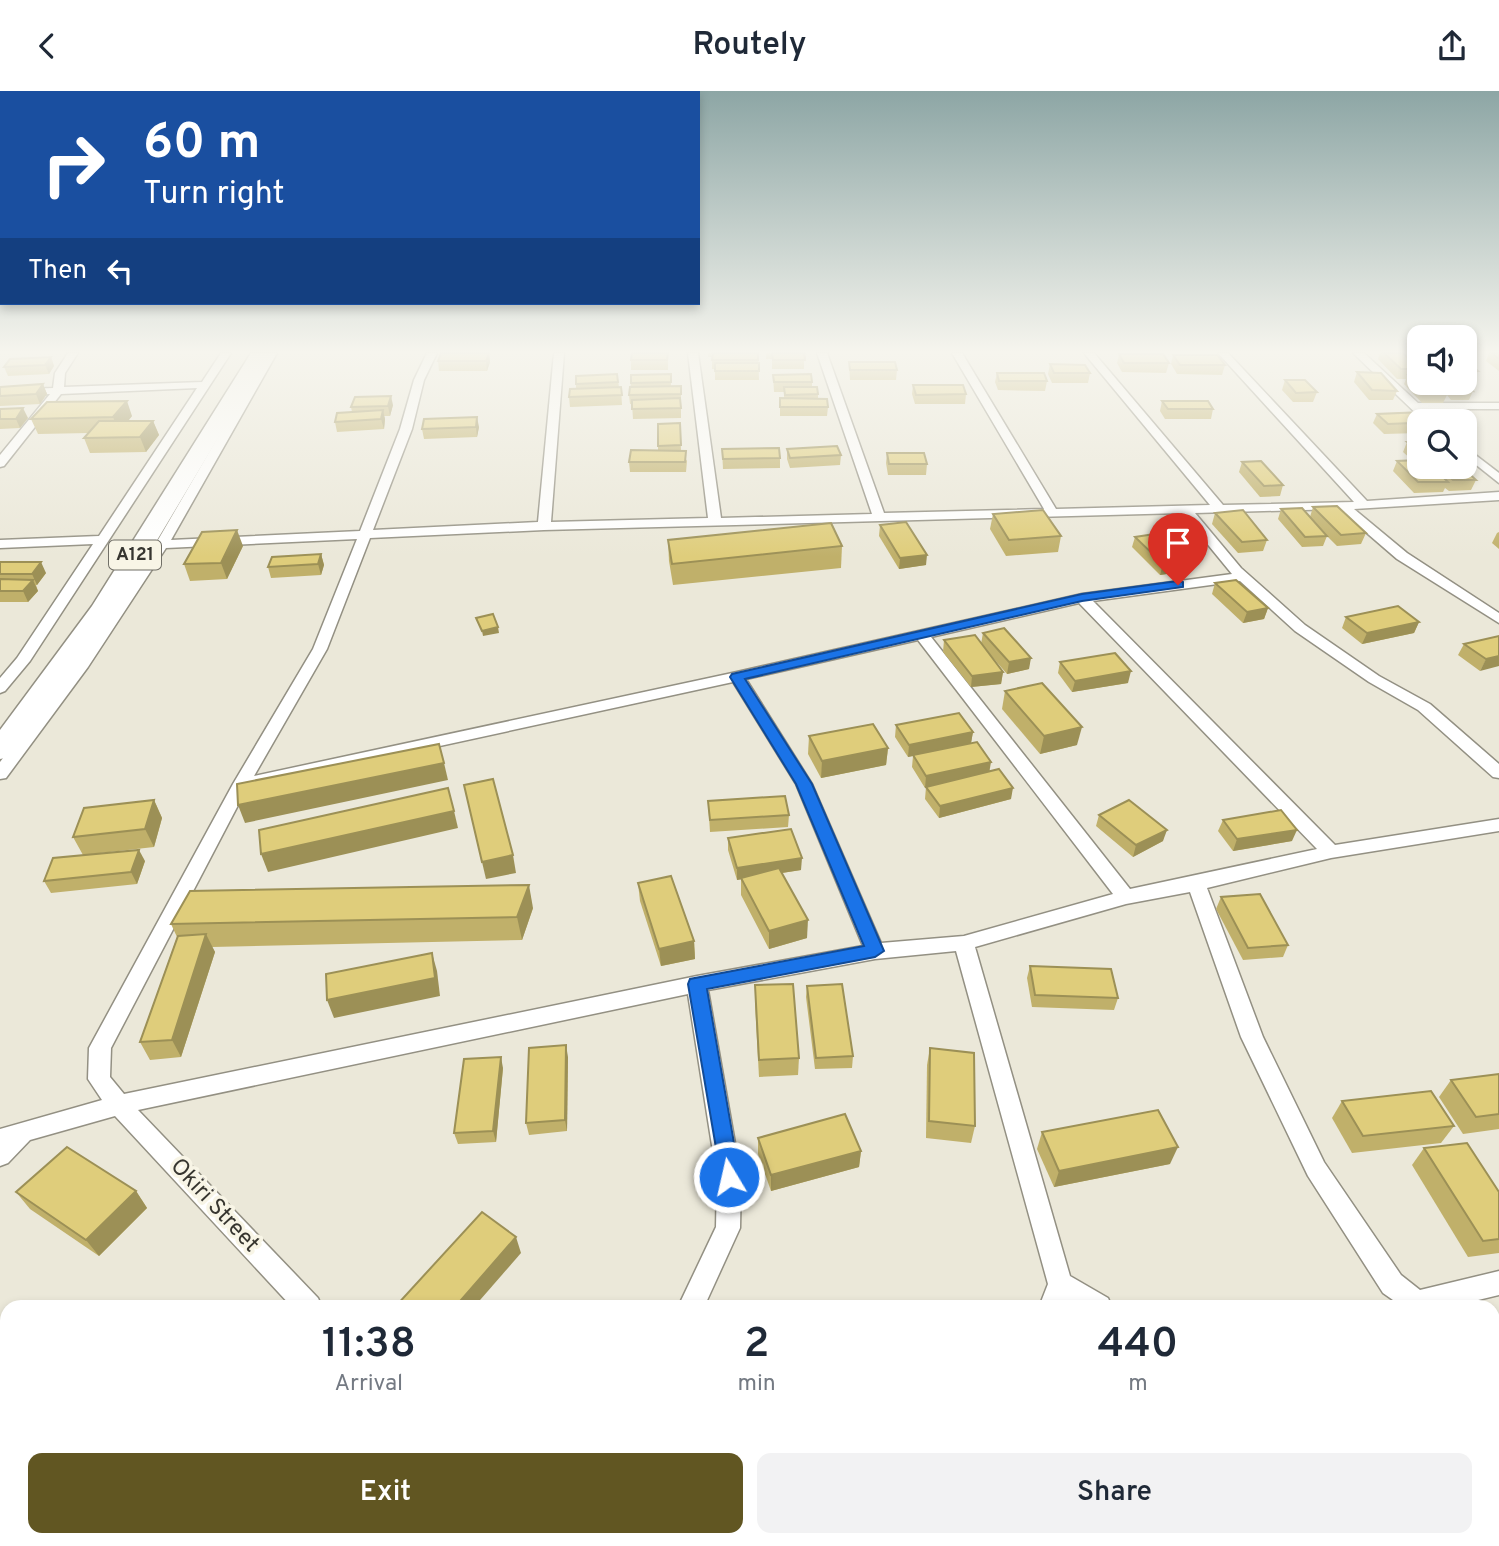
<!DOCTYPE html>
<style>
:root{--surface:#fff;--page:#f2f2f3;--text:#1f2937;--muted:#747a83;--accent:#615622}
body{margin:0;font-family:Overpass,sans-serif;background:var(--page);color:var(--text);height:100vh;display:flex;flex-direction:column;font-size:26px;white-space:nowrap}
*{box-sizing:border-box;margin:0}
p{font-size:23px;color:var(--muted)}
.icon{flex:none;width:38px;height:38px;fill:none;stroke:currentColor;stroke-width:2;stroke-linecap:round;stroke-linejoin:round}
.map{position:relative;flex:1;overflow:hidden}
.details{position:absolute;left:0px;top:1209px;width:1500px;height:247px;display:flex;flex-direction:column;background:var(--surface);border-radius:21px 21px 0 0;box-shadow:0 4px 10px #0003}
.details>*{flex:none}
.top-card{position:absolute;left:0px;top:0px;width:700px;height:214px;box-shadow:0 4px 10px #0003;background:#1a4fa0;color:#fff;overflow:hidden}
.fabs{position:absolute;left:1407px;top:234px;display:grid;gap:14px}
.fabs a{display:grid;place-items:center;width:70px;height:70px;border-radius:14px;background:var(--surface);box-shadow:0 4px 10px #0003;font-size:35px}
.pin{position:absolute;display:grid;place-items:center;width:60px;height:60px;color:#fff;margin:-72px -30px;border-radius:50% 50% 50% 0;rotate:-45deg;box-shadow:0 0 7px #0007}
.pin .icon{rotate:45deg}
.me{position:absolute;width:77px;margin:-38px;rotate:351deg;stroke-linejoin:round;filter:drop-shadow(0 0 5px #0008)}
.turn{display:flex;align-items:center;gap:24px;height:147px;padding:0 28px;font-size:32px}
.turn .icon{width:91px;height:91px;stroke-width:2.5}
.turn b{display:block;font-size:49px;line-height:60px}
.then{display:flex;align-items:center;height:66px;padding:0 28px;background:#0003;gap:14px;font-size:26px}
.eta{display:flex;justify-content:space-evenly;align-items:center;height:119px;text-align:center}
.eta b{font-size:42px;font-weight:600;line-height:49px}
.button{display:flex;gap:14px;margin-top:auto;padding:14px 28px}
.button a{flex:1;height:80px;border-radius:14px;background:var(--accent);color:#fff;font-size:28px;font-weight:600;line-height:80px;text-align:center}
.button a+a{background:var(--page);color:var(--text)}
header{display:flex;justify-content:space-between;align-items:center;height:91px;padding:0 28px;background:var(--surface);font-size:32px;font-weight:600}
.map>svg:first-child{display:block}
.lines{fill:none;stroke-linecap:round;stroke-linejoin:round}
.street-casing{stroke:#939083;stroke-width:3}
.highway-casing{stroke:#939083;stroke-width:3}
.street{fill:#fff;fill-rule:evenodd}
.highway{fill:#fff;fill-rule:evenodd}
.wall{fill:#c0b06a}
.shaded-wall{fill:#9c9056}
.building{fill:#dfcd7b;stroke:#9c9056;stroke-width:2}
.route{fill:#1a73e8;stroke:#114b97;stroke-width:2}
.labels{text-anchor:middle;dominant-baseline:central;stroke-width:7;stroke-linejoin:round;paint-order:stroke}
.shield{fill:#f8f5e6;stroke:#716f67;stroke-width:2}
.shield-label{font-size:18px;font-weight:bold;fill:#373630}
.near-street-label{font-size:23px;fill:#373630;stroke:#f8f5e6}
</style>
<header><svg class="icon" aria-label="back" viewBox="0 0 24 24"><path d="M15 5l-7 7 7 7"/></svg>Routely<svg class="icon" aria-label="share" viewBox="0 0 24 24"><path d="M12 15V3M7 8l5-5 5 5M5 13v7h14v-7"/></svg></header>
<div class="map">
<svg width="1499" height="1455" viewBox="0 0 1499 1455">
<rect width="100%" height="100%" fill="#ebe8d9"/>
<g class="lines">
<defs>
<g id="street">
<path d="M68,262h10l-13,20 -1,14 138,-5 19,-29h10l-201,308 -25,30 -5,2v-15l17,-20 76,-114 -93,4v-8l99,-4 98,-148 -136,6 -57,72 -4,1v-12l50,-61 -50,2v-6l53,-2 2,-15z"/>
<path d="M267,262h10l-106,187 189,-9 40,-102 14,-49 13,-27h10l-13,27 -12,49 -39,101 165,-8 16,-169h10l-13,169 157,-4 -20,-165h10l23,165 151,-4 -55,-161h10l57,160 160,-4 -92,-156h10l94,156 154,-4 -126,-152h10l129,152 131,-3 -136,-149h10l139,148 132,-9v8l-145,9 53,44 92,60v10l-102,-64 -58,-50 -144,4 46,55 64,57 74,51 51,28 69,60v14l-6,-1 -75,-67 -49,-28 -74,-51 -55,-50 -147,20 242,244 164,-26v12l-168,27 -124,30 56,149 61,125 77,113 19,15 79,-19v24l-50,12h-46l-20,-14 -75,-117 -67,-139 -51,-145 -64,12 -151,43 95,329 38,22 4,9h-36l-10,-5 -1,5h-26l9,-23 -92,-333 -81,8 -167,31 33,187 -1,51 -36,79h-26l38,-80 1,-50 -29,-183 -550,116 180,188 4,9h-30l-177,-191 -85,24 -22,23 -8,3v-37l102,-29 -14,-21 1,-31 144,-264 80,-135 44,-110 -191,9 -78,119 -82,111 -6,1v-17l77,-100 75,-114 -10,1 -7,-4 7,-4 16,-1zM1182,422l50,61 -150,20 -345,78 -483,104 73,-127 43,-111 174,-8zM1079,512l238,246 -187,40 -199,-252zM918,549l195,254 -149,42 -83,7 -69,-159 -66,-105zM733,591l63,102 67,162 -166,30 -573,118 -14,-17 1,-29 136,-260z"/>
<path d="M1353,262h11l54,50h81v6h-74l12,13h-12z"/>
<path d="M1465,356l34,26v10l-34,-27z"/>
<path d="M1493,1441l6,3v11h-32l-3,-6h29z"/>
<path d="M512,1449h36l3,6h-36z"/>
<path d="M959,1449h30l-2,6h-30z"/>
</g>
<path id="highway" d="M251,262h18l-152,254 -71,103 -36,47 -10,2v-29l92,-124z"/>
</defs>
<use href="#street" class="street-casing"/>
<use href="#highway" class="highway-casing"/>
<use href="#street" class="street"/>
<use href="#highway" class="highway"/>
</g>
<g class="wall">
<path d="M489,262l1,9 -3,9h-48l-1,-10z"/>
<path d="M668,262v17h-37v-10z"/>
<path d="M708,262h50l1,27h-44v-11h-3v-12h-4z"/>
<path d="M766,262h40v6h-2v10h-32v-10h-6z"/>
<path d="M1380,262h23l16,15 -1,7 1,8h46l8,8 -4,9h-18l-4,-5 -4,8h-21l-18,-19 2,-5h-9l-19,-20z"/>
<path d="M1489,262h10v18l-13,-10z"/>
<path d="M1119,263l50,9 -3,10 -44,-1 -5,-9z"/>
<path d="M1173,264l52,10 -3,10 -45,-1 -6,-10z"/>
<path d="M51,266l3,9 -5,8 -41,2 -4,-9z"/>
<path d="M1465,269l13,11 -4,9h-9z"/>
<path d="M849,271l48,8 -1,10h-46z"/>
<path d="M1050,273l40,9 -2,10h-36l-4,-9z"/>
<path d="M1357,281l40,19 -4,9h-24l-15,-18z"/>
<path d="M997,282l50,8 -2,10 -47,-1 -3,-8z"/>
<path d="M617,283l2,13h2l1,18 -52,2 -1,-10 7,-8v-13z"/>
<path d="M671,283v12h10v32l-48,1 -1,-15h-2l-1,-9 2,-12z"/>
<path d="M773,284l39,7v5l6,7v4l10,9 -1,9h-47v-18h4v-6h-10z"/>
<path d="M1285,289l32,12 -4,10h-20l-11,-12z"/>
<path d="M43,293l4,10 -7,10 -40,2v-19z"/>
<path d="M913,294l53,9 -1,10h-50l-3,-10z"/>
<path d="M1162,310l51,8 -2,10h-46l-5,-8z"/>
<path d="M393,314l-3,11h-6l1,3 -1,10 -47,3 -2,-10 17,-10 -1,-5z"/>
<path d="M0,318l28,9 -8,10 -20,1z"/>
<path d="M1377,323l42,8v11l-35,1 -11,-11z"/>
<path d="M132,325l-4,5h25l6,14 -13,17 -56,1 -6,-15 5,-5 -51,1 -7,-15z"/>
<path d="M680,332l1,28 6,10 -1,11h-56l-1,-10 29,-11v-27z"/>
<path d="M479,336l-2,10 -53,2 -2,-10z"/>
<path d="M1407,351h12v25h43l14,13 -5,10 -22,1 -4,-3 -2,4 -29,1 -21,-22 4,-10 15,-1 -9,-8z"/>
<path d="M722,358l58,9v10l-57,1z"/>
<path d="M787,358l54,6 -1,10 -50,3 -3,-9z"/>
<path d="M887,362l40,11 -1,11h-38l-2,-12z"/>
<path d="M1242,371l41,23 -3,11 -20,1 -21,-25z"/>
<path d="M1313,416l53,26 -5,11 -24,2 -15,-15 5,5 -4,10 -21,1 -24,-28 3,-10 29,8z"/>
<path d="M1215,422l52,27 -4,11 -25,2 -26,-29z"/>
<path d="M993,423l68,22 -3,16 -52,4 -16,-27z"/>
<path d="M880,434l46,40 -27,4 -20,-33z"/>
<path d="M1499,441v17l-7,-6 5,-10z"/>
<path d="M1135,446l52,34 -27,4 -28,-28z"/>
<path d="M668,449l174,6 -1,22 -168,17 -4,-24z"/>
<path d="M243,455l-16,33 -37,2 -6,-17z"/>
<path d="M321,463l3,11 -3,10 -50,3 -3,-11z"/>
<path d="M0,471l46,11 -9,12h-1l2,6 -10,11h-28z"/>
<path d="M1215,492l53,25 -4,11 -21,4 -31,-29z"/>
<path d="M1346,526l73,5 -5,11 -52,11 -20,-16z"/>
<path d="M983,542l46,36 -22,5 -26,-30z"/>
<path d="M1499,545l-19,35 -22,-16 6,-11z"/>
<path d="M944,549l59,32 -2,12 -30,3 -28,-35z"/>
<path d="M1060,571l68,21 -56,9 -14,-19z"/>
<path d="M1005,600l72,54 -37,9 -38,-45z"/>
<path d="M896,634l77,7 -2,11 19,28 21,28 -72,19 -14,-19 1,-12 -1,1 -13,-21 1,-11 -5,1 -13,-20z"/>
<path d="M809,645l79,12 -2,17 -65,13 -13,-24z"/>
<path d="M154,709l8,18 -8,29 -71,8 62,6 -8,23 -86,9 -7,-12 39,-26 -10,-18z"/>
<path d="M708,710l81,14 -1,12 -78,5z"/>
<path d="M1099,724l64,26 -30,16 -37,-31z"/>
<path d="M1223,729l69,21 -59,10 -15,-20z"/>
<path d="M728,747l73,32 -19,3 25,65 -38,11 -28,-54v-16l-4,1 -9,-30z"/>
<path d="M638,792l56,58 1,18 -34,7 -21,-65z"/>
<path d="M1221,806l67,48 -5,12 -40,3 -27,-51z"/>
<path d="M533,817l-11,32 -310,7 3,5 -34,105 -31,3 -10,-18 37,-105 -6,-13z"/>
<path d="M1030,875l88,32 -4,12 -82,-3 -5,-29z"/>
<path d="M755,894l44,73 -1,17 -39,2 -4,-74z"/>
<path d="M807,895l46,70 -1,12 -37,1 -9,-72z"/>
<path d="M930,957l45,78 -4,17 -45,-5 1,-73z"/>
<path d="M568,966l-1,74 -38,4 -3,-12z"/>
<path d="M503,977l-7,74 -38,2 -4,-11z"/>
<path d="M1499,983v55l-36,5 -24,-37 12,-17z"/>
<path d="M1342,1010l112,25 -13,17 -89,10 -20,-35z"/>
<path d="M1042,1041l128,32 -116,23 -17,-38z"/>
<path d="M758,1047l103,13 -2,16 -88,24 -13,-37z"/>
<path d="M1424,1057l75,44v61l-31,4 -56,-92z"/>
<path d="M136,1100l11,17 -48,48 -69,-47 -14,-17z"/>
</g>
<g class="shaded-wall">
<path d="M489,262l1,9 -3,9 -1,-10z"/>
<path d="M51,266l3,9 -5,8 -4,-9z"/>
<path d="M43,293l4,10 -7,10 -4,-10z"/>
<path d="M391,305l2,9 -3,11 -2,-10z"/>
<path d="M127,310l5,15 -13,16 -6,-15z"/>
<path d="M23,317l5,10 -8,10 -4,-9z"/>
<path d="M383,319l2,9 -1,10 -3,-10z"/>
<path d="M477,326l2,10 -2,10 -1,-10z"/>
<path d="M153,330l6,14 -13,17 -6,-15z"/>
<path d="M237,439l6,16 -16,33 -6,-16z"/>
<path d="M321,463l3,11 -3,10 -3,-11z"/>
<path d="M927,464l-1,10 -27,4 1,-11z"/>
<path d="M1190,469l-3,11 -27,4 3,-11z"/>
<path d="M41,471l5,11 -9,12 -5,-11z"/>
<path d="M33,489l5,11 -10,11 -5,-11z"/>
<path d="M1268,517l-4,11 -21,4 4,-11z"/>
<path d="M1419,531l-5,11 -52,11 5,-11z"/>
<path d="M498,536l1,6 -16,3 -1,-5z"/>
<path d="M1499,565v10l-19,5 6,-12z"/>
<path d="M1031,567l-2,11 -22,5 2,-12z"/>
<path d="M1131,580l-3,12 -56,9 3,-11z"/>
<path d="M1003,581l-2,12 -30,3 1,-11z"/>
<path d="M1082,636l-5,18 -37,9 4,-18z"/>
<path d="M973,641l-2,11 -63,14 1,-12z"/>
<path d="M888,657l-2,17 -65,13 1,-17z"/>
<path d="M991,671l-2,12 -64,14 1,-12z"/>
<path d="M444,672l4,17 -203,43 -7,-18z"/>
<path d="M1013,697l-2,11 -72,19 1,-12z"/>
<path d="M154,709l8,18 -8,29 -9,-18z"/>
<path d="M454,720l4,17 -190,44 -7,-18z"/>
<path d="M1167,739l-4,11 -30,16 3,-12z"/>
<path d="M1297,739l-5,11 -59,10 4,-12z"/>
<path d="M139,759l6,11 -8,23 -6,-12z"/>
<path d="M513,764l3,18 -30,6 -4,-17z"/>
<path d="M802,767l-1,12 -64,10v-12z"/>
<path d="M529,794l4,23 -11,32 -5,-23z"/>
<path d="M808,829l-1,18 -38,11v-18z"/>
<path d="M206,843l9,18 -34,105 -9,-17z"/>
<path d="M694,850l1,18 -34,7 -2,-17z"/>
<path d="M432,862l5,18 3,25 -106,22 -7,-18z"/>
<path d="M566,954l2,12 -1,74 -2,-11z"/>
<path d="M501,966l2,11 -7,74 -3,-11z"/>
<path d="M1178,1056l-8,17 -116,23 5,-16z"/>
<path d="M861,1060l-2,16 -88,24v-16z"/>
<path d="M136,1100l11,17 -48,48 -13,-16z"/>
<path d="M516,1146l5,16 -47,54h-19z"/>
<path d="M223,1449h24l-6,6h-24z"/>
<path d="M320,1449h19l-4,6h-19z"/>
</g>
<g class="building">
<path d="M441,262h48l-3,8h-48z"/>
<path d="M632,262h36l-1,7h-36z"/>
<path d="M713,262h45v7h-46z"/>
<path d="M772,262h32l1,7h-32z"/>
<path d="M1384,262h19l16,16h-18z"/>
<path d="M1492,262h7v6z"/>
<path d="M1119,263h44l6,9h-45z"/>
<path d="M1173,264h44l8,10h-45z"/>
<path d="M51,266l-6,8 -41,2 6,-8z"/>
<path d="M1465,269l13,11h-13z"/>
<path d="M849,271h46l2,8h-47z"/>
<rect x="715" y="272" width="44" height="8"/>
<path d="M1050,273l35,1 5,8h-36z"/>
<path d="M1357,281l24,1 16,18 -25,-1z"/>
<path d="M997,282h47l3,8h-48z"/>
<path d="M617,283l1,8 -42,2v-8z"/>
<path d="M671,283v8l-40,1v-8z"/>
<path d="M811,283l1,8h-38l-1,-7z"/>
<path d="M1408,284h11v8h18l10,10h-22z"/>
<path d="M1285,289h20l12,12 -21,1z"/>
<path d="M1465,291l8,9 -18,-1 -7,-7h17z"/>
<path d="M43,293l-7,10 -36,2v-9z"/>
<path d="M913,294h50l3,9 -50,1z"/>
<path d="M681,295v8l-52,1 1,-8z"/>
<path d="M621,296l1,8 -53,2 1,-8z"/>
<path d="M784,296h33l1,7 -33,1z"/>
<path d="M391,305l-3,10 -37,1 4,-10z"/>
<path d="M680,307l1,10 -49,1v-9z"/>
<path d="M780,307l47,1 1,8h-48z"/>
<path d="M127,310l-14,16 -82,2 16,-17z"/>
<path d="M1162,310h46l5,8h-45z"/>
<path d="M23,317l-7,11h-16v-10z"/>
<path d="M383,319l-2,9 -46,3 2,-9z"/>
<path d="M1424,321l11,10 -47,2 -11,-10z"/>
<path d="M477,326l-1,10 -54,2 2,-10z"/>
<path d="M99,330h54l-13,16 -56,1z"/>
<path d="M680,332l1,22 -23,1v-22z"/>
<path d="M1407,351h12v10h-1z"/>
<path d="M837,355l4,9 -51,3 -3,-9z"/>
<path d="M779,357l1,10 -57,1 -1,-10z"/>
<path d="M631,359l55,1 -1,11h-56z"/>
<path d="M887,362h37l3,11h-38z"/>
<path d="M1419,369v7h14l15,15h-30l-21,-21z"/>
<path d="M1261,370l22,24 -19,1 -22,-24z"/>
<path d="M1439,376h23l14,13h-23z"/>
<path d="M1337,415l29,27 -25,2 -28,-28z"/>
<path d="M1302,417l25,28 -22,1 -24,-28z"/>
<path d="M1043,419l18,26 -52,4 -16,-26z"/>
<path d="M1243,419l24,30 -25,2 -27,-29z"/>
<path d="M906,431l21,33 -27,3 -20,-33z"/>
<path d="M831,432l11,23 -170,18 -4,-24z"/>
<path d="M237,439l-16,33 -37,1 18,-32z"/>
<path d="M1161,442l29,27 -27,4 -28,-27z"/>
<path d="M321,463l-3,10 -50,3 4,-10z"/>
<path d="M0,471h41l-9,12h-32z"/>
<path d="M0,488l33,1 -10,11h-23z"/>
<path d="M1236,489l32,28 -21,4 -32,-29z"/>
<path d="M1398,515l21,16 -52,11 -21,-16z"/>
<path d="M493,523l5,13 -16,4 -6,-13z"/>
<path d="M1004,537l27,30 -22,4 -26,-29z"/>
<path d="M975,544l28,37 -31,4 -28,-36z"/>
<path d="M1499,545v20l-13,3 -22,-15z"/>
<path d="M1115,562l16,18 -56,10 -15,-19z"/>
<path d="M1042,592l40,44 -38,9 -39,-45z"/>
<path d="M959,622l14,19 -64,13 -13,-20z"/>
<path d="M873,633l15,24 -66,13 -13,-25z"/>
<path d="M977,651l14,20 -65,14 -13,-21z"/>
<path d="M439,653l5,19 -206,42 -1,-21z"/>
<path d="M999,678l14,19 -73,18 -14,-19z"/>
<path d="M493,688l20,76 -31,7 -18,-77z"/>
<path d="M448,697l6,23 -193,43 -2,-24z"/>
<path d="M785,705l4,19 -79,5 -2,-19z"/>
<path d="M154,709l-9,29 -72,8 11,-29z"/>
<path d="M1129,709l38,30 -31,15 -37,-30z"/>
<path d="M1281,719l16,20 -60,9 -14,-19z"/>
<path d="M791,738l11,29 -65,10 -9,-30z"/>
<path d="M139,759l-8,22 -87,9 9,-23z"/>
<path d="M779,777l29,52 -39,11 -28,-53z"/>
<path d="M671,785l23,65 -35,8 -21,-66z"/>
<path d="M529,794l-12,32 -346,7 19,-33z"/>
<path d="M1260,803l28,51 -40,3 -27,-51z"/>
<path d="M206,843l-34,106 -32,2 38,-106z"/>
<path d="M432,862l3,25 -108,22 -1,-26z"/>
<path d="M1030,875l81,3 7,29 -83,-3z"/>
<path d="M793,893l6,74 -40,2 -4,-75z"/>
<path d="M842,893l11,72 -37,2 -9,-72z"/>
<path d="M566,954l-1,75 -39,3 3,-75z"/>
<path d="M930,957l44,5 1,73 -46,-5z"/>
<path d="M501,966l-8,74 -39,2 10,-74z"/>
<path d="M1499,983v40l-23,3 -25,-37z"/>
<path d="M1431,1000l23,35 -91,10 -21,-35z"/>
<path d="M1158,1019l20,37 -119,24 -17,-39z"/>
<path d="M845,1023l16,37 -90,24 -13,-37z"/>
<path d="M1467,1052l32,49v47l-16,2 -59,-93z"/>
<path d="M67,1056l69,44 -50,49 -70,-48z"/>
<path d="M482,1121l34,25 -61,70h-60z"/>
<path d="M160,1449h63l-6,6h-63z"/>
<path d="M260,1449h60l-4,6h-61z"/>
</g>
<linearGradient id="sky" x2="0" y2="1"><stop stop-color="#8da6a5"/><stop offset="0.56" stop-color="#f6f5ee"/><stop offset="1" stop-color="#f6f5ee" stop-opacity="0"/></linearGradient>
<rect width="1499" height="466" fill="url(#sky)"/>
<path class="route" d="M1178,490l5,1v5l-101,14 -337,78 67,105 72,167 -9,6 -168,32 33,188 -3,6 -8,3 -7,-3 -34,-199 2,-5 174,-33 -68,-162 -66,-107 2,-3 350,-80z"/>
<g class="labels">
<rect class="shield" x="109" y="449.5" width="52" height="29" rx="5"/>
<g class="shield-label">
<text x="135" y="464">A121</text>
</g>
<g class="near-street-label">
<text transform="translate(214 1115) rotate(47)">Okiri Street</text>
</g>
</g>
</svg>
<div class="fabs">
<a><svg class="icon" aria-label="sound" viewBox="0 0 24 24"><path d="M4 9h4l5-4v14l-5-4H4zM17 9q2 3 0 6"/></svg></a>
<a><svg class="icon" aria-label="search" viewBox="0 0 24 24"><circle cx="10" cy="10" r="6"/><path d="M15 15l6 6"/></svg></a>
</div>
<div class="pin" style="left:1178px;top:494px;background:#d93025"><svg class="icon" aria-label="arrive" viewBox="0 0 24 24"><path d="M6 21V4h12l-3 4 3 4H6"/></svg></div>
<svg class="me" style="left:729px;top:1086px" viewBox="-20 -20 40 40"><circle r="17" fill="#1a73e8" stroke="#fff" stroke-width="3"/><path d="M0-11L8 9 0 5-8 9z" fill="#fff"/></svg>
<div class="top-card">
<div class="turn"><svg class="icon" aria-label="right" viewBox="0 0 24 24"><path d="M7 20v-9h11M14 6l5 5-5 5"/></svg><div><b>60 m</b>Turn right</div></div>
<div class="then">Then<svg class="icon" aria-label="left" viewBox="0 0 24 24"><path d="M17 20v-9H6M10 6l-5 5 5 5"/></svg></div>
</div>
<section class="details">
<div class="eta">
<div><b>11:38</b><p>Arrival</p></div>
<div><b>2</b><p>min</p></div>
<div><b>440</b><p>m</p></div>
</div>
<div class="button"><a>Exit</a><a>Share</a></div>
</section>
</div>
